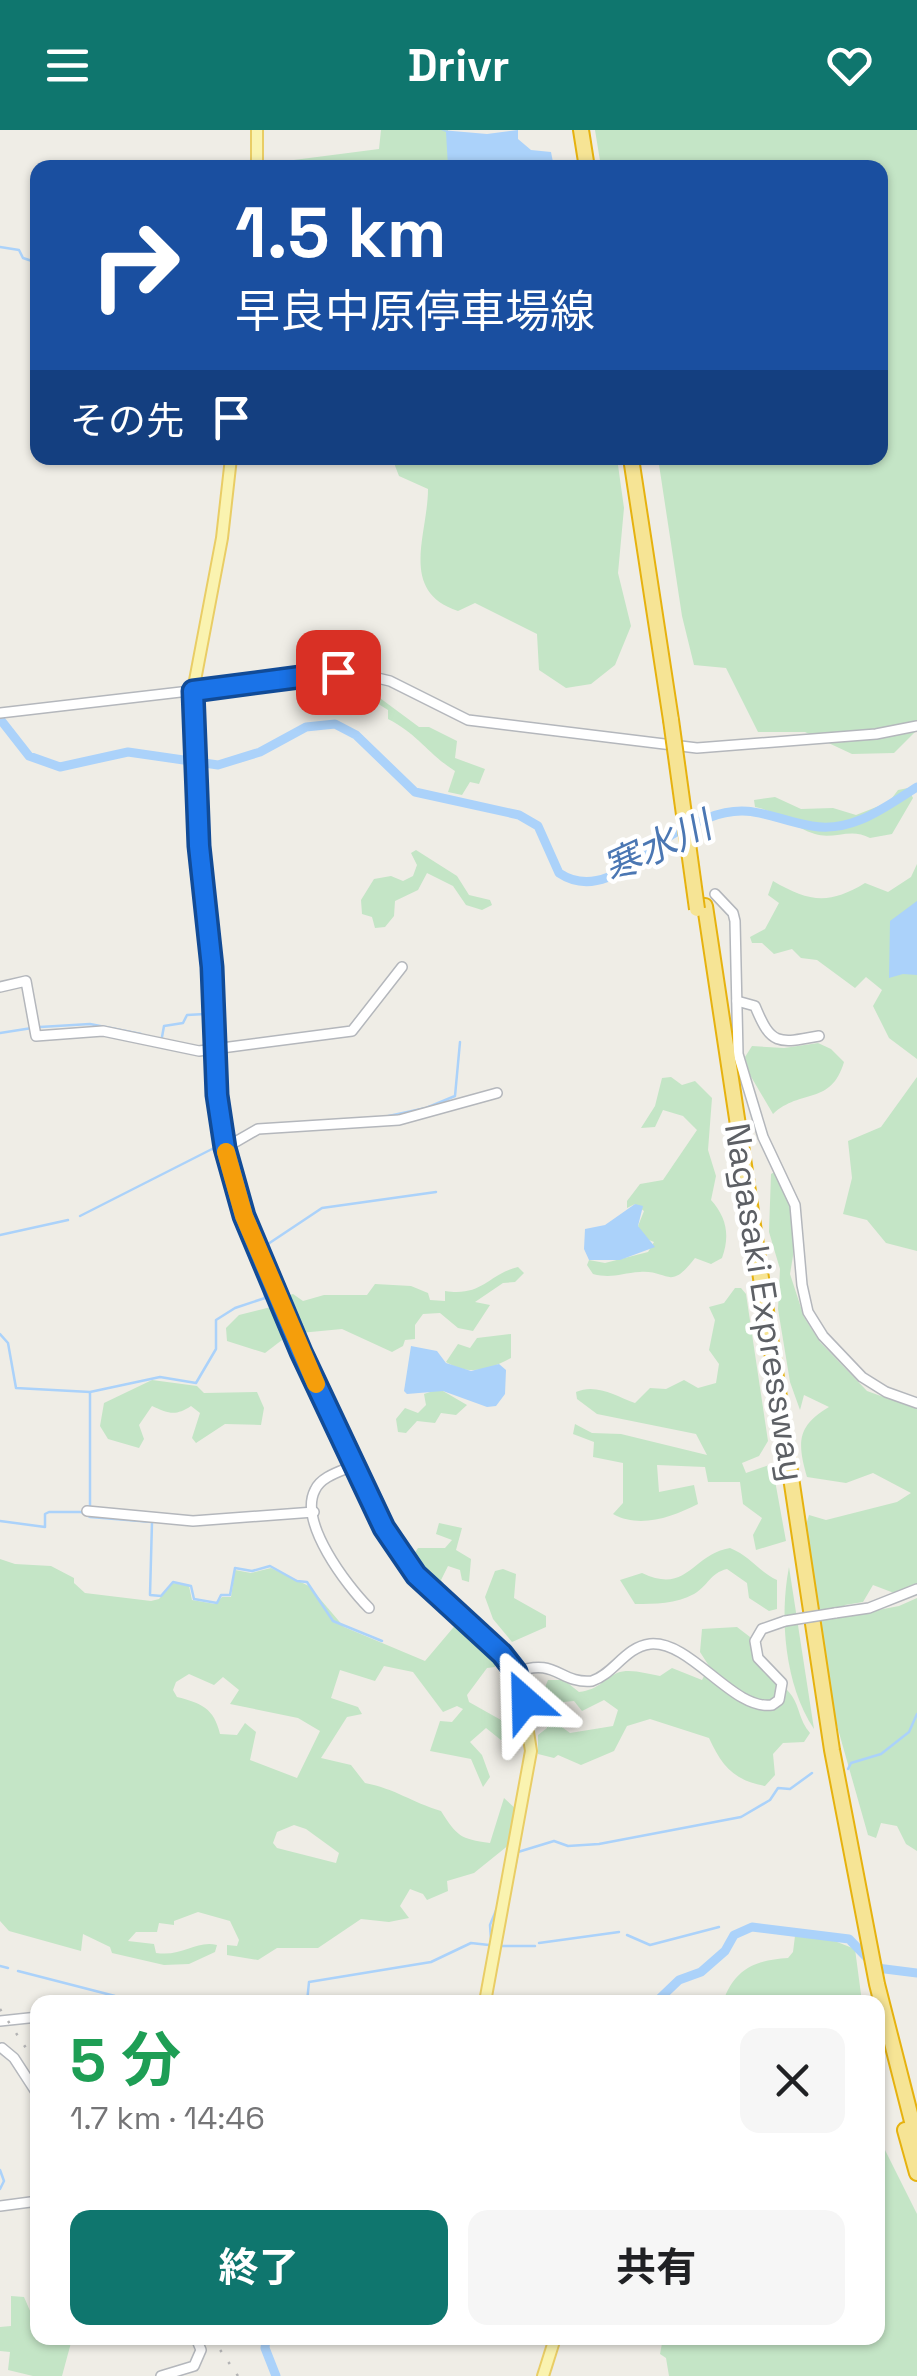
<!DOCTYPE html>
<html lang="ja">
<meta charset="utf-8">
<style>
:root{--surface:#fff;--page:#f6f6f6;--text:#202124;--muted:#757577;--accent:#0f766e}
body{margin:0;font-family:"Space Grotesk","Noto Sans JP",sans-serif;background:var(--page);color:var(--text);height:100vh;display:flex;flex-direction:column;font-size:38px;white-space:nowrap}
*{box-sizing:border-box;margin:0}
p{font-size:32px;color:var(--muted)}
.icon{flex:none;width:55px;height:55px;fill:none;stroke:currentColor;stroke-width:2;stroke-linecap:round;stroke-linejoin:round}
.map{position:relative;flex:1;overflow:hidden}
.sheet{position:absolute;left:30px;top:1865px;width:855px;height:350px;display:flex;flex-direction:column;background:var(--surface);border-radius:20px;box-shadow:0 2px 8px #0004}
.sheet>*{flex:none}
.guide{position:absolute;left:30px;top:30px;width:858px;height:305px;border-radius:20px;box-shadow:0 2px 8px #0004;background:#1a4fa0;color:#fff;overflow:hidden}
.pin{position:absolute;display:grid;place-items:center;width:85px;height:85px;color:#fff;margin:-42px;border-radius:20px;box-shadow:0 5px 15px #0006}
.me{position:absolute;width:110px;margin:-55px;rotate:335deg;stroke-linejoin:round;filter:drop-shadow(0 0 8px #0008)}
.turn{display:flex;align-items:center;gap:35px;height:210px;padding:0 40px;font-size:45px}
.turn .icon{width:130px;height:130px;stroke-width:2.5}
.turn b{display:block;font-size:70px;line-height:85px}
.then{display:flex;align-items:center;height:95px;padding:0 40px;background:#0003;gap:20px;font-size:38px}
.round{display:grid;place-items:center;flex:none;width:105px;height:105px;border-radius:20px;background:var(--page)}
.head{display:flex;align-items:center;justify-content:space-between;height:170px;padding:0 40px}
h1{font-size:60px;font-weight:700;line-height:75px;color:#1e9e55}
.cta{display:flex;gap:20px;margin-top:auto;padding:20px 40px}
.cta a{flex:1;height:115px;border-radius:20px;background:var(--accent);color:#fff;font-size:40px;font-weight:700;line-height:115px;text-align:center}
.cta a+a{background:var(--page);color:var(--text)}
header{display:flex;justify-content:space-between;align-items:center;height:130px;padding:0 40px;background:var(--accent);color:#fff;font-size:45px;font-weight:700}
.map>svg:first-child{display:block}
.green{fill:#c4e5c6;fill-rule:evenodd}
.water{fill:#abd2fa}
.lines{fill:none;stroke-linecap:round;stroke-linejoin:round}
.stream{stroke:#abd2fa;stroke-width:2.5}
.river{stroke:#abd2fa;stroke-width:9}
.secondary-casing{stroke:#b4b7bc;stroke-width:12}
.primary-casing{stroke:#e9cd65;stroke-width:14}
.highway-casing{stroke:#e6b20f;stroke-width:18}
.secondary{stroke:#fff;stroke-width:9}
.primary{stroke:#faf3b0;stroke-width:10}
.highway{stroke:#f6e495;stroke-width:14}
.rail{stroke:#b4b4b5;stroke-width:2.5;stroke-dasharray:2.5 12;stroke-linecap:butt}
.secondary-bridge-casing{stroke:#b4b7bc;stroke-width:12;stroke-linecap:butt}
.highway-bridge-casing{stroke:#e6b20f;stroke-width:18;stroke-linecap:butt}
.secondary-bridge{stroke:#fff;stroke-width:9}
.highway-bridge{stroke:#f6e495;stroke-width:14}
.route-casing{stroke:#114b97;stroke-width:25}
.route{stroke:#1a73e8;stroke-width:18}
.slow{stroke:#f59e0b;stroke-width:18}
.labels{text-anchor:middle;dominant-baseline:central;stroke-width:9;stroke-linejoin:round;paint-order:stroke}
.street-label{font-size:35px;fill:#5d6065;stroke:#fff}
.water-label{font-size:38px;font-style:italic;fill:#4b77b3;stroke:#fff}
</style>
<header><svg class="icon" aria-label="menu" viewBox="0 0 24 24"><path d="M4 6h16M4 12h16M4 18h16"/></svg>Drivr<svg class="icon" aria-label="heart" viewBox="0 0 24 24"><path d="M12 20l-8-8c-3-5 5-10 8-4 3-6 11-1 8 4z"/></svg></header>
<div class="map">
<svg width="917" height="2246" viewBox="0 0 917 2246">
<rect width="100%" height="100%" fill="#efede6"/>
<g class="green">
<path d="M381,0h67v37l-173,1 11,-7 93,-12z"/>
<path d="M595,0h322v600l-23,23 -42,1 -47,-22h-47l-32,-64 -32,-3 -12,-49 -24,-158h222v-290l-279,-1z"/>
<path d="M392,328h225l7,50 -6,65 13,53 -16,39 -24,19 -25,4 -27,-18 -2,-36 -62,-31 -17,8c-60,-20 -30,-76 -30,-122l-29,-13z"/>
<path d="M365,557l54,40h10l28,14 -2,17 30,11 -6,15 -9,-2 -8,13 -14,-3 7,-21c-27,-17 -36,-36 -67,-52v-9l-32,-20z"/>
<path d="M908,658l5,10 -21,36 -22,4c-19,-11 -36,2 -55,-4 -22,-7 -37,-23 -60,-27l-1,-7 21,-3 26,12 32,-1 23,7 33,-13 9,-12z"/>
<path d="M416,720l41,26 12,19 21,5 2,5 -10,5 -16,-5 -13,-19 -26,-13 -9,17 -23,11 -1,15 -9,11 -10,1 -3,-11 -10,-3 -1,-14 13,-21 17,-3 12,5 10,-5 4,-11 -6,-12z"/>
<path d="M917,734v195l-28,-21 -16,-32 9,-16 -16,-13 -11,11 -38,-28 -16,-2 -9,-9 -18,5 -12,-11h-10l-2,-6 15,-8 14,-26 -11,-8 5,-14c36,21 56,24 92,2l23,9 23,-15z"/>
<path d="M818,913l13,6 13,13c-13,44 -43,26 -71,52l-23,-39 -5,-18 7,-11 32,2z"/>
<path d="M671,947l11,8 13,-4 17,17 -4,52 8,26 -5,24c16,18 19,36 11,58l-11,6 -16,-6c-26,34 -26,12 -55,14 -19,1 -28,7 -47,2l-6,-9 2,-5 16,3 43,-11 6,-10 -10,-4 -6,-12 6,-15 -9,-7 -8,4v-7l13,-17 23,-4 34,-50 -14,-14 -20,-6 -8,17 -14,1 14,-22 7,-28z"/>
<path d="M917,947v174l-31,-8 -19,-23 -24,-6 9,-36 -4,-37 33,-14z"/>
<path d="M776,1041l15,31 5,36 -6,36 14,43 16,25 47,49 50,18v175l-23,9 -21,-8 -10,17 -18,3 -9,13 63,-12 18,-8v253l-11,-7 -9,-18 -16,-3 -5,15 -8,-3 -34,-120 -28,-190 3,-10 17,5 71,-18 14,-9 -38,-20 -27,10 -39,-6c-10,-35 -10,-51 22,-70l-25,-12 -4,15 -10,-28 -12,-73 2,-40 -11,-37 2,-58z"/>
<path d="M518,1137l6,6 -9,9 -12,1 -28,19 15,3 -17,26 -15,-3 -18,-15 -17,1 -8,11v14l-10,1 -2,6 -11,6 -50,-23 -42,4 -18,-35 11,-4 10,7 21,-6h43l8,-11 36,2 17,7 2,7 15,1v-10c38,6 43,-17 73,-24z"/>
<path d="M735,1158h6l5,6 22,147 -9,15 -17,7 4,10 26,-9 14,77 -30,9 -3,-15 9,-17 -19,-14 -3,-22h-32l-3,-15 -48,-2 2,27 35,-7 4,19c-26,13 -58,25 -85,10l10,-11v-40l-30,-6 1,-15 -21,-8 2,-10 17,9 29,1 86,21 -11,-21 -99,-20 -20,-15 -1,-7c20,-9 40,4 59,11l15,-15 16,1 18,-9 14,8 18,-5 3,-19 -10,-14 6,-30 -6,-13 15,-4z"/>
<path d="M275,1176l7,34 -17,13 -38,-12 -1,-13 13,-13z"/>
<path d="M511,1204v24c-23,12 -41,18 -65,4l12,-18 12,4 7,-10z"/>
<path d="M152,1250l45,6 7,7 53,-1 7,16 -3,17 -36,-1 -29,19 -4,-5 8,-25 -9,-7c-15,10 -22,8 -39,0l-13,19 5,14 -5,9 -31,-9 -8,-13 4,-23z"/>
<path d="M433,1261h10l24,14 -11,10 -15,-2 -6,10 -18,-2 -11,12 -8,-1 -2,-13 9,-11 13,5 8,-8 -2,-11z"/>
<path d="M439,1393l23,5 -6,22 15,9 -2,23 -7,-2 -2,-10 -12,-4 -7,14 5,8 -6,5 -29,-34 7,-11h27l7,-8 -16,-6z"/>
<path d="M730,1418c20,8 28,23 47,32v29l-8,2 -20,-13 -2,-15 -20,-14c-17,4 -19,17 -33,25 -18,10 -39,10 -59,10l-15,-24 22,-7c46,22 50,-19 88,-25z"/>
<path d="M0,1429l15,5 36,2 23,12v5l11,10 66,8 8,-2 14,-16 16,3 3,14 23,4 7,-7h9l4,-27 16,3 20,-5 38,18 35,41 81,34 33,-39 38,35 -1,10 -8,1 -20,27 2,7 32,18 8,13 -8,7 -15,-12 -16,14 12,13 8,22 -7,10 -12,-28 -41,-8 10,-30 12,1 11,-13 -6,-3 -14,6 -30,-40 -29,-6 -9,15 -35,-11 -9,28 27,9 4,7 -15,3 -26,41 30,7 14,18c31,6 46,19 76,28 16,25 19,28 49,32l14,-45 12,11 -6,35 -36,29 -27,8 1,10 -21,9 -4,-6 -13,-5 -10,17 9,12 -20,4 -28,-3 -43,29h-41l-19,12 -31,-5v-10l10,1 2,-6 -9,-19 -32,-9 -24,9v4l-15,-2 -2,9h-21l-8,9 26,3 2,9c27,4 40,-13 61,-8l-2,7 -26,12 -25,1 -52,-12 -2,-6 -27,-13 -2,17 -72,-20 -9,-10zM189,1544l25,11 9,-8 16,13 -9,14 68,14 22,13 -23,47 -47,-18 6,-28 -11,-9 -8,12 -17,-1c-6,-26 -19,-31 -43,-37l-4,-7 3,-8zM294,1695l12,4 33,24 -3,10 -59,-15 -4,-5 4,-11z"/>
<path d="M789,1437l25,162c-29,-43 -35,-111 -25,-162z"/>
<path d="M503,1439l13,5 -2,24 32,18v11l-34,15 -19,-23 -8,-22 10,-26z"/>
<path d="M737,1497l13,10c8,46 20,29 42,59 8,12 7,24 18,37l-6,9 -21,1 -10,11 2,21 -10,11c-32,-6 -43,-20 -56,-48l-59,-19 -23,7 -13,25 -33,14 -23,-10 -4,3 -16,-4v-19l9,-7 -7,-29 8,-19h16l15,12c21,-3 22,-11 38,-19 13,-5 30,1 43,3l12,-8 30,12 7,-14 -9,-14 2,-23zM604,1570l14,10 -5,16 -43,7 -11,-8 4,-23 11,-1 8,10z"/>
<path d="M795,1806l37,4 23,9 7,53h-139c11,-33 32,-42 65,-44l5,-6z"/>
<path d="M878,1979l5,37 34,68v162h-248l-3,-18 -6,-4 3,-16h215z"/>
<path d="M11,2166l13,1 13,30 1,11 34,1 -10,37h-29l-25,-6 2,-18 -10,-1v-24l11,-1z"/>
</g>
<g class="water">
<path d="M441,0l46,4 31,-4v9l13,11 20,2 3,15h-106l-2,-35z"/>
<path d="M917,771v74l-14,-1 -14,4 1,-57z"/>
<path d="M635,1074l8,2 -5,20 17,21 -35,13h-31l-5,-11 1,-20 20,-4z"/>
<path d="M411,1216l26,5 9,12 25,8 28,-7 7,6 -1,24 -9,12 -9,1 -44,-16 -36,3 -3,-3z"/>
</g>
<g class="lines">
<g class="stream">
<path d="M0,117l19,3 4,8 15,5"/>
<path d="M40,897l50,-3 51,10"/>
<path d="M0,903l32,-5"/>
<path d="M162,907l2,-11 19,-3 4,-8 18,-1"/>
<path d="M384,987l42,-9 29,-12 5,-54"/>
<path d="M234,1007l10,-5"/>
<path d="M80,1086l134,-68"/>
<path d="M0,1105l68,-15"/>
<path d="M274,1145l-9,-29 57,-38 114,-16"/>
<path d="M0,1204l8,9 8,45 74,4 70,-15 36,6 20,-34v-29l19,-12 30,-10 -3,-19"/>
<path d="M90,1376v-113"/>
<path d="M0,1391l45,6v-13l4,-2h32l9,5 62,5 -2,73 11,1 12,-14 18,4 3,13 23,4 4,-8h9l5,-27 17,3 18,-5 27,15 10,1 26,39 49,20"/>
<path d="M848,1639l3,-6 30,-9 28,-22 8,-18"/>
<path d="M515,1738l3,-16 36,-11 14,5 31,-2 142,-27 29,-17 8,-12 12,1 22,-16"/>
<path d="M627,1805l23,10 69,-18"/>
<path d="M491,1809l-1,-14 7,-17"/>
<path d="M539,1813l80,-11"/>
<path d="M501,1816h34"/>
<path d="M0,1836l8,2"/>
<path d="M18,1841l97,25 64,6"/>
<path d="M307,1872l2,-20 122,-20 40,-19 18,2"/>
<path d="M0,2040l4,11 -4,8"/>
</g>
<g class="river">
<path d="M0,589l29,37 31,11 68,-15 90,13 42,-13 46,-25 29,-3 21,11 59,57 104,23 19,11 21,47c42,28 82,-19 114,-39 10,-7 24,-12 35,-16 43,-17 65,2 104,8 41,7 73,-19 105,-39"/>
<path d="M656,1872l23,-22 22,-8 24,-21 9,-16 18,-8 97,12 28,29 40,5"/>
<path d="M266,2208l-1,10 11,28"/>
</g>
<defs>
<g id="secondary">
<path d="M0,583l352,-41 38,9 78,39 229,28 179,-14 41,-8"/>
<path d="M715,764l18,19 2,8 3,133 25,83 32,68 7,80 6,27 15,24 39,41 24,15 31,11"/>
<path d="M0,857l26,-6 10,55 67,-5 96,20 153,-20 50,-64"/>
<path d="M737,871l18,5c16,39 22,38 64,30"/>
<path d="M225,1018l33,-19 141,-9 98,-27"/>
<path d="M355,1335c-13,6 -34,11 -40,25 -17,32 32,96 54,118"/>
<path d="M87,1381l106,10 121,-9"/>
<path d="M835,1483l34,-5 48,-19"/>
<path d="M516,1542c41,-15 43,12 76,9 22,-7 33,-34 58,-37 41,-4 83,67 122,61l7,-5 3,-17 -24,-25 -3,-17 7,-12 23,-8"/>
<path d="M0,1891l38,-4"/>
<path d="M2,1918l12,10 24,37"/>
<path d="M0,2076l38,-5"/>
<path d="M161,2246l33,-10 7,-16 -5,-12"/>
</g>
<g id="primary">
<path d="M257,38v-38"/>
<path d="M231,328l-9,80 -29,153 6,154 13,122 5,128 8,53 19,68 34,84 106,228 32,47 86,79 14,18 5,15 10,64 -46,251"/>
<path d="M543,2246l12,-38"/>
</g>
<g id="highway">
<path d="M581,0l6,38"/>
<path d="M631,328l40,262"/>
<path d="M705,776l127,844 45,234 40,157"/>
<path d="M905,2000l12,43"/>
</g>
</defs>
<use href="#secondary" class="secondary-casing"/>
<use href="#primary" class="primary-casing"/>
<use href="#highway" class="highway-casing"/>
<use href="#secondary" class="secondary"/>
<use href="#primary" class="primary"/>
<use href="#highway" class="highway"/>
<g class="rail">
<path d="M0,1879l38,57"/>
<path d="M212,2208l26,38"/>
</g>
<defs>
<path id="secondary-bridge" d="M785,1491l50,-8"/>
<path id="highway-bridge" d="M671,590l26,189"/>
</defs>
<use href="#secondary-bridge" class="secondary-bridge-casing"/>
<use href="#highway-bridge" class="highway-bridge-casing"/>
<use href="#secondary-bridge" class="secondary-bridge"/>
<use href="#highway-bridge" class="highway-bridge"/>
</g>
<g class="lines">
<defs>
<path id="route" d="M338,542l-145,19 6,155 13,121 5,128 8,53 19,68 57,136 83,176 32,47 86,79 14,18 9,29"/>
</defs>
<use href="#route" class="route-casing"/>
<use href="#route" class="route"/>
<path class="slow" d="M226,1022l18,64 72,168"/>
</g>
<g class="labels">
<g class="street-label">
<text transform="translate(765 1172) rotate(81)">Nagasaki Expressway</text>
</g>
<g class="water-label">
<text transform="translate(657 717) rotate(-25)">寒水川</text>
</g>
</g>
</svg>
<div class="pin" style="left:338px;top:542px;background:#d93025"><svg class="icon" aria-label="arrive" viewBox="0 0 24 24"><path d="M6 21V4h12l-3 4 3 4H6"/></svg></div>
<svg class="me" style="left:525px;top:1571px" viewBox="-20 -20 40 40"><path d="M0-17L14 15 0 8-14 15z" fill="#1a73e8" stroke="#fff" stroke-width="4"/></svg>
<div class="guide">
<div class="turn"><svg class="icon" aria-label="right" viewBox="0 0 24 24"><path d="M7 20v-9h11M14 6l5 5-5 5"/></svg><div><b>1.5 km</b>早良中原停車場線</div></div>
<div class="then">その先<svg class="icon" aria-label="arrive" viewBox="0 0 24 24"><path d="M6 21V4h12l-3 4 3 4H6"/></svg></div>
</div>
<section class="sheet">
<div class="head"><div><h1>5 分</h1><p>1.7 km · 14:46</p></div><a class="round"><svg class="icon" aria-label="close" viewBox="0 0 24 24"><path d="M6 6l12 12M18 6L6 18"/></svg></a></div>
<div class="cta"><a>終了</a><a>共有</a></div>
</section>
</div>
